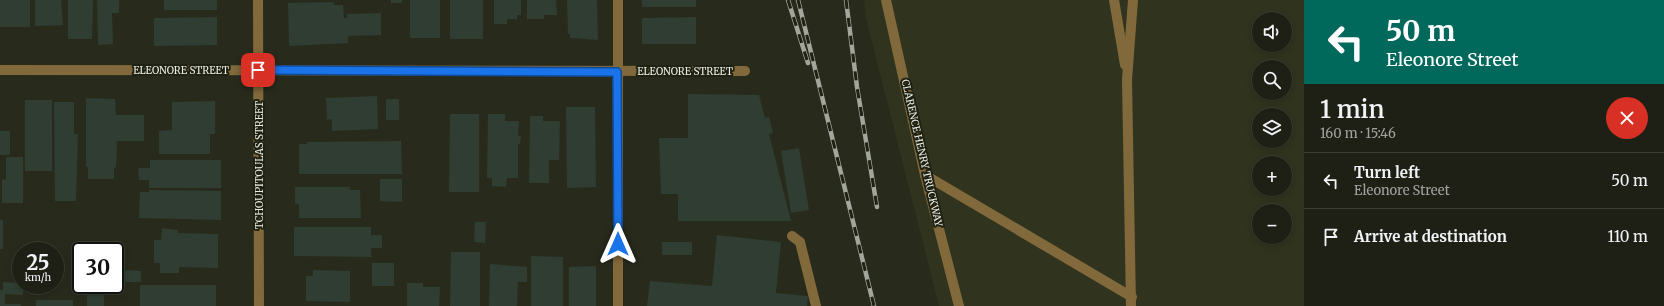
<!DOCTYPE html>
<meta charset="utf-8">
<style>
:root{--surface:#1e2015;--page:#2b2d22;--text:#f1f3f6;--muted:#a1a3a0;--line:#3c3e34}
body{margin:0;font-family:Merriweather,serif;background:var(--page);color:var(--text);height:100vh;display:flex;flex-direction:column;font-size:15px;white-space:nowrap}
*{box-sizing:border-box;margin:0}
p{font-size:13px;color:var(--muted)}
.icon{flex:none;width:22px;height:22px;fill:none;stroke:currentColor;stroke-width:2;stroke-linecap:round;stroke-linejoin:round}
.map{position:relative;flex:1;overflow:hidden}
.details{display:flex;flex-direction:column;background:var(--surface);width:360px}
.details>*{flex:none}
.top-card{background:#00695c;color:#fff;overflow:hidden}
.tools{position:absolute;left:1252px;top:12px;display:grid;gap:8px}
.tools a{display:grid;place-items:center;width:40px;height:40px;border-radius:50%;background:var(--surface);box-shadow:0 2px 6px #0003,0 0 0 1px var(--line);font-size:20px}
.speed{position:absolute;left:12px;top:242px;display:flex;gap:8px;font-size:20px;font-weight:700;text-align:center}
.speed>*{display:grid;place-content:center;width:52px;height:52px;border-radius:50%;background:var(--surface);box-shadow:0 2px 6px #0003,0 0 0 1px var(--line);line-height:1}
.speed small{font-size:10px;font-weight:400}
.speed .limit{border:2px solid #111;border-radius:6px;background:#fff;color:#111}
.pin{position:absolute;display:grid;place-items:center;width:34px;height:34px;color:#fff;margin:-17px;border-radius:8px;box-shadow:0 2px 6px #0006}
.me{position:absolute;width:44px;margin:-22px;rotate:0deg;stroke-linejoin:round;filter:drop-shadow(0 0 3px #0008)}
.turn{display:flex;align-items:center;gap:14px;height:84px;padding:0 16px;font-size:18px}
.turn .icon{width:52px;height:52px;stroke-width:2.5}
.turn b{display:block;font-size:28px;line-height:34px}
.round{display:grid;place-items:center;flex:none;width:42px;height:42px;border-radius:21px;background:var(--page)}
.head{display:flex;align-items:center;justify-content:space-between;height:68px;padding:0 16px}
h1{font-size:24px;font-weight:600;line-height:30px}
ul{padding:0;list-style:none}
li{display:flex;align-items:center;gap:12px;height:56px;padding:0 16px;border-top:1px solid var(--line)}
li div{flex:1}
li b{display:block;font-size:15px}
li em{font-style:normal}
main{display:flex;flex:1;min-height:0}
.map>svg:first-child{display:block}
.built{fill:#30341e;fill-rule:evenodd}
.building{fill:#2f3d32}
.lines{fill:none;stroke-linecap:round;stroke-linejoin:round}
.minor{stroke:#82693b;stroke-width:10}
.rail-casing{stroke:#a3a69a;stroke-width:4.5}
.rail{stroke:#1f2213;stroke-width:3;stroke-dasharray:9;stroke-linecap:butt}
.route-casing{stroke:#114b97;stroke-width:10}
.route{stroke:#1a73e8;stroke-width:7}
.labels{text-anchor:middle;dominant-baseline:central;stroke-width:4;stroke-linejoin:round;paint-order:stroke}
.street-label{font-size:10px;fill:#eceee4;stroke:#1f2213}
</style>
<main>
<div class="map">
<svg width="1304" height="306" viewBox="0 0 1304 306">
<rect width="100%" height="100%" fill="#282b1c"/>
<path class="built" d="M864,0h440v306h-365l-73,-288zM1259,19h26v26h-26zM1259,67h26v26h-26zM1259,115h26v26h-26zM1259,163h26v26h-26zM1259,211h26v26h-26z"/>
<g class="building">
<rect x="0" y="0" width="30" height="27"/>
<path d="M35,0h26l2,25 -28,1z"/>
<path d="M68,0h25l-1,39h-24z"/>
<path d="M97,0h22v13h-7l1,31 -15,1z"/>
<rect x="164" y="0" width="53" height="10"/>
<rect x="391" y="0" width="11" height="3"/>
<rect x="410" y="0" width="30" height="38"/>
<rect x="450" y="0" width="33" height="39"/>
<path d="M494,0h27v15h-4v4h-10v5h-13z"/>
<path d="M527,0h29l1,15h-13v4h-17z"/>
<path d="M567,0h30l1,40 -28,-2v-4h-2z"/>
<rect x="642" y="0" width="54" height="7"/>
<path d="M334,2v3h9l1,13h3v-4l34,-1v22l-33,1v7l-59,3 -1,-43z"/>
<path d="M217,17v28l-63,1v-28z"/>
<path d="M696,17v27h-54v-26z"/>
<path d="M688,94l71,1 6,23 4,-1 4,16 -4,1 22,87h-113v-27h-17l-2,-56h29z"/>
<path d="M377,96l1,33 -46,2v-12l-5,1 -1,-22z"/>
<path d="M86,98l29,1 1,16h28v26h-27l-1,27 -2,-1v12h-26v-12h-2z"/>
<rect x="386" y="99" width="13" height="21"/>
<rect x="25" y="100" width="27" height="71"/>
<path d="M215,101v33h-5v20h-51v-23l13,-1v-28z"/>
<path d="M54,102h20v32h4l-2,67h-21z"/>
<path d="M566,107h29l1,80 -29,1z"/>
<path d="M450,114h29v78h-30z"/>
<path d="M488,114h17v7h14l-1,15h3l-1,8h-2v34h-11l-1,9 -14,-1v-8h-5z"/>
<path d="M530,116h13v5h17l-1,39h-10v23h-20z"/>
<rect x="0" y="131" width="10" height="24"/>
<path d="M401,141l1,33h-103v-30h8v-2z"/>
<path d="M799,148l10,62 -18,3 -10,-62z"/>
<path d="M6,157h17v46h-21v-24l4,1z"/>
<path d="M150,160h71v28h-72v-8h-10l-1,-12h12z"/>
<path d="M380,179h22v23l-22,-1z"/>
<path d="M295,187h55v3h10l1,28h-62v-14h-4z"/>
<path d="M149,190l72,1v29l-82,-2 1,-26h9z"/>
<rect x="0" y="220" width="3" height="29"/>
<path d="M475,222h11l-1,21 -11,-1z"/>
<path d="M294,227h77v8h11v13h-11v9l-77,-1z"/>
<path d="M162,228l16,2v3l40,1v34l-39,-1v6h-19v-10h-6v-23h7z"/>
<path d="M717,235l64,7 -5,51 32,3 -1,10h-160l3,-25 62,5z"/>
<rect x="662" y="242" width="30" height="13"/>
<path d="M88,249l25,1v1h-26z"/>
<path d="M451,252h29v54h-30z"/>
<path d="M531,256l32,1v49h-32z"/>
<rect x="372" y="263" width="22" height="23"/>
<path d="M490,264l37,3v15h-9l-1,24h-28z"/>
<path d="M596,266v40h-27v-39z"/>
<path d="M122,270l19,1v11h-19z"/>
<path d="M313,270l37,1v31l-44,-1v-25h7z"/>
<path d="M3,282l18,1v2h2v10l-18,-1v10h16v2h-21v-16h3z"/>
<path d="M407,283h16v4h17l-1,19h-32z"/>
<rect x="87" y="285" width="17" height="21"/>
<rect x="140" y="285" width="76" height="21"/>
<rect x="36" y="300" width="37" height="6"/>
</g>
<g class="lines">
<g class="minor">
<path d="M258,0l1,306"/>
<path d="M618,0v306"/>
<path d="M886,0l39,175 34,131"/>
<path d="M1114,0l11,65"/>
<path d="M0,70l745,1"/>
<path d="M925,175l207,122"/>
<path d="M792,236l8,6 16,64"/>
<path d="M1131,306l-4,-226 6,-80"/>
</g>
<defs>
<g id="rail">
<path d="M788,0l20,63"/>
<path d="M798,0l76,306"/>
<path d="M846,0l11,87 20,120"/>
</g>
</defs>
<use href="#rail" class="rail-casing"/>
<use href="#rail" class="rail"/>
</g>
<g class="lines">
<defs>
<path id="route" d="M258,70l359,2 1,172"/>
</defs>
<use href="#route" class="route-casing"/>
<use href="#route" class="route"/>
</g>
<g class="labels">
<g class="street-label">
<text x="181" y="70">ELEONORE STREET</text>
<text x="685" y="71">ELEONORE STREET</text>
<text transform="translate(922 153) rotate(77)">CLARENCE HENRY TRUCKWAY</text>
<text transform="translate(259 165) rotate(-90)">TCHOUPITOULAS STREET</text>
</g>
</g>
</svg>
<div class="tools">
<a><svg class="icon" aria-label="sound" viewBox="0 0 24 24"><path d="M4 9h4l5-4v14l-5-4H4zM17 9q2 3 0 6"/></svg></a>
<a><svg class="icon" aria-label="search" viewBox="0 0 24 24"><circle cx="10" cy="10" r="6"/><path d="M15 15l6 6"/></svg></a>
<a><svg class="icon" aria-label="layers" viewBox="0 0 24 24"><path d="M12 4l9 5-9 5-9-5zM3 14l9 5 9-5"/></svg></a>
<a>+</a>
<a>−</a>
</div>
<div class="speed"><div>25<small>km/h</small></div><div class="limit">30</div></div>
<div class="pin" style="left:258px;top:70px;background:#d93025"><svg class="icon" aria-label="arrive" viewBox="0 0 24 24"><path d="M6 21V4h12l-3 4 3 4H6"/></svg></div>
<svg class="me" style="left:618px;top:244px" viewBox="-20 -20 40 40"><path d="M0-17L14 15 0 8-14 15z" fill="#1a73e8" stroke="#fff" stroke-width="4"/></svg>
</div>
<section class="details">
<div class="top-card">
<div class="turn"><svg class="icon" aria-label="left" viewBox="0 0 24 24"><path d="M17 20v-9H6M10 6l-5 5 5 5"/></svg><div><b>50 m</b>Eleonore Street</div></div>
</div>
<div class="head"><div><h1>1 min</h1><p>160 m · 15:46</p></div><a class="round" style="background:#d93025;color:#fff"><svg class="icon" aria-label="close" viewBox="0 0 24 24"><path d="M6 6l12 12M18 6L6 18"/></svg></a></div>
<ul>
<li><svg class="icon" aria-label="left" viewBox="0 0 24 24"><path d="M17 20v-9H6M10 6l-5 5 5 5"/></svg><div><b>Turn left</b><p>Eleonore Street</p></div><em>50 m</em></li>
<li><svg class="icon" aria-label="arrive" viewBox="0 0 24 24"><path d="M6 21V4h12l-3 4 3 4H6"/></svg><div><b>Arrive at destination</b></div><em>110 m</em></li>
</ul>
</section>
</main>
